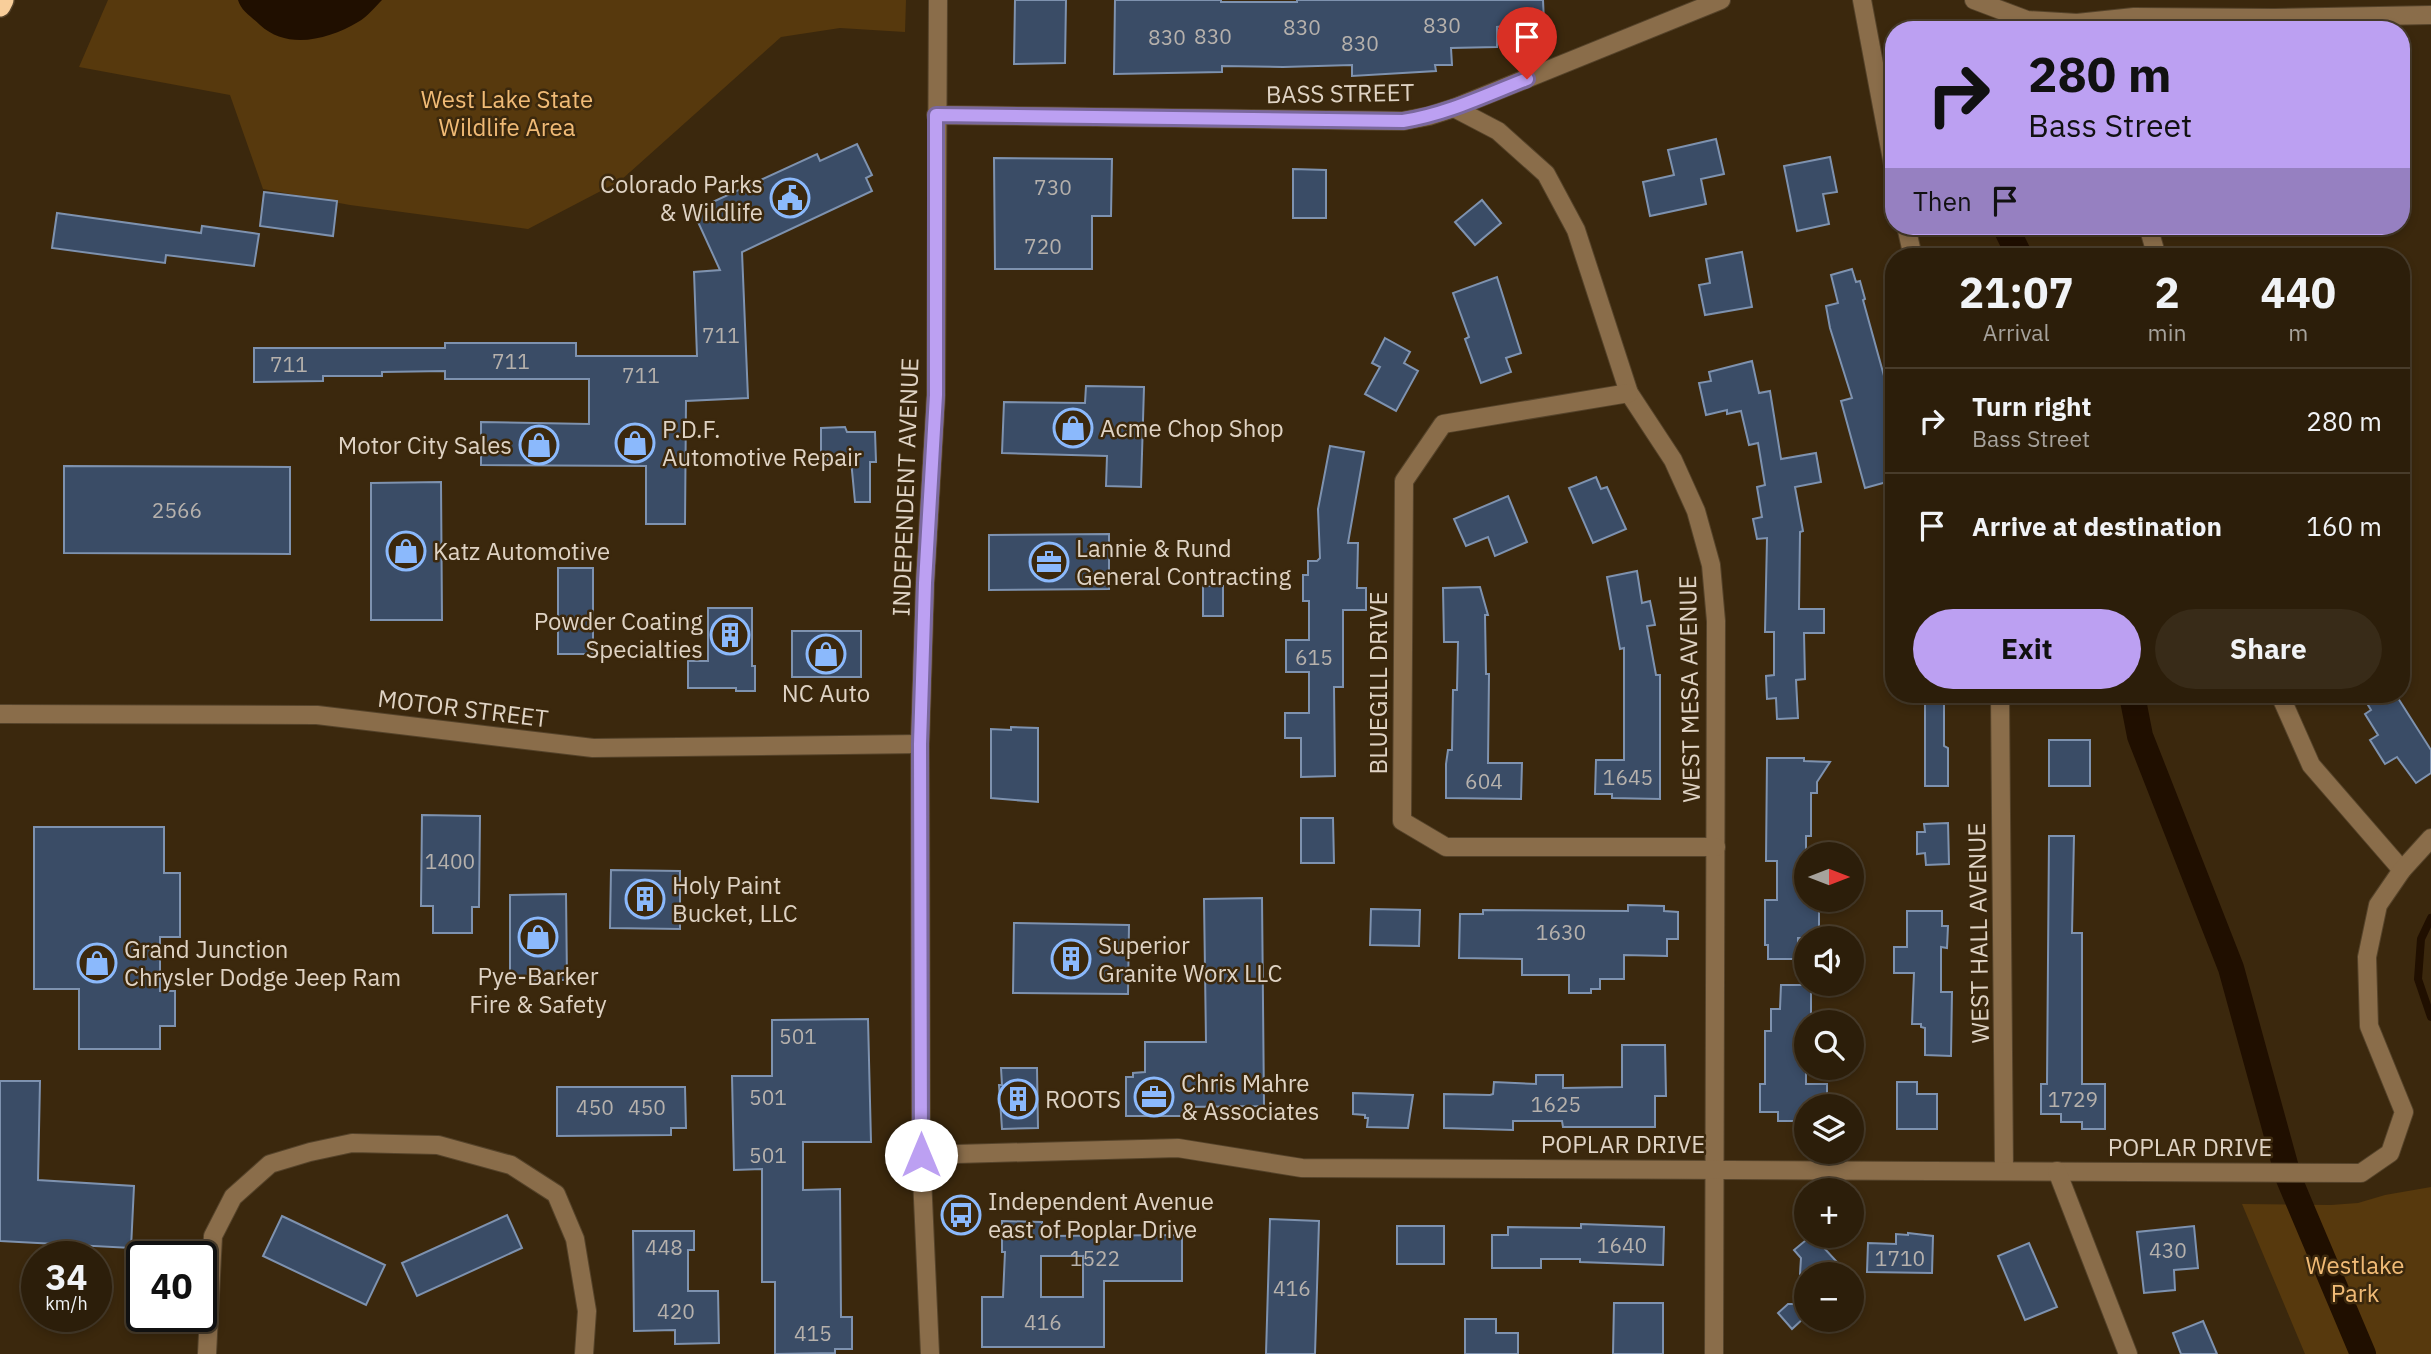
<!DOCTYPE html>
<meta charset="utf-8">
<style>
:root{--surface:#2c1e0a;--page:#382b18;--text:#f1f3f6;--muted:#a6a29c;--line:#483c2b;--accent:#bca0f2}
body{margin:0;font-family:"IBM Plex Sans",sans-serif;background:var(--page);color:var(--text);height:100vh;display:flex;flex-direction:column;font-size:26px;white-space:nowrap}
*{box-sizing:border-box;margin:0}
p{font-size:23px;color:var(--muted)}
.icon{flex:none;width:38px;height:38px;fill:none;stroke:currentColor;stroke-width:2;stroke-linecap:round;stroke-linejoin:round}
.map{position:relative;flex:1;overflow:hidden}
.details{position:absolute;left:1885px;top:248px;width:525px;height:455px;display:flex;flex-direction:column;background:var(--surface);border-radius:28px;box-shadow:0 4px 10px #0003,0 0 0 2px var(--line)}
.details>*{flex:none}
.top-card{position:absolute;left:1885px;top:21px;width:525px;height:214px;border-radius:28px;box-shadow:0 4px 10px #0003,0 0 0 2px var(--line);background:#bca0f2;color:#111;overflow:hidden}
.needle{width:46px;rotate:90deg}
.tools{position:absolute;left:1794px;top:842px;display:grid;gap:14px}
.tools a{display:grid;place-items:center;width:70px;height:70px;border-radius:50%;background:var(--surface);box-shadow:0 4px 10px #0003,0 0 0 2px var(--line);font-size:35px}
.speed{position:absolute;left:21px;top:1241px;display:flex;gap:14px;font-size:35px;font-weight:700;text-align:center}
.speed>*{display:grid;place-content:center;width:91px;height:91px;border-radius:50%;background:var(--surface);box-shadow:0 4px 10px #0003,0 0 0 2px var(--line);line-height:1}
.speed small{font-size:18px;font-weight:400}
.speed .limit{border:4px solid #111;border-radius:10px;background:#fff;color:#111}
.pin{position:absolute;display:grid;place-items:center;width:60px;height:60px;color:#fff;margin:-72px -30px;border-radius:50% 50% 50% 0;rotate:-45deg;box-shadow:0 0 7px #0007}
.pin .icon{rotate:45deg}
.me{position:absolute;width:77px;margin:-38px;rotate:0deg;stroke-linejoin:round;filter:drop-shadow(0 0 5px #0008)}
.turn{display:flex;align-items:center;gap:24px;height:147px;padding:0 28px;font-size:32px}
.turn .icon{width:91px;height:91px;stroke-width:2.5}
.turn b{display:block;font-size:49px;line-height:60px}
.then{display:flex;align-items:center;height:66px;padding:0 28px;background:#0003;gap:14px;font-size:26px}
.eta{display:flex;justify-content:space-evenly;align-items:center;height:119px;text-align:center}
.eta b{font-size:42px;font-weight:800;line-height:49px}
.primary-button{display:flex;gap:14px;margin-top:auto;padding:14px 28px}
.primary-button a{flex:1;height:80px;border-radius:42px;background:var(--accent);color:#111;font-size:28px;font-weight:800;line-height:80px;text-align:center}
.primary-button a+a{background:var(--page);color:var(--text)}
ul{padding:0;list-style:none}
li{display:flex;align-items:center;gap:21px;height:105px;padding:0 28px;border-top:2px solid var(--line)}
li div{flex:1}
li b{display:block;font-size:26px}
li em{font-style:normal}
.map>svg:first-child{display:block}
.green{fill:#57390d}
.water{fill:#200f00}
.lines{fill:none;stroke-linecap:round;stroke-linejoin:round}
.stream{stroke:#200f00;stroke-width:8}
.canal{stroke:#200f00;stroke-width:26}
.building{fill:#3a4c66;stroke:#7e92af;stroke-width:2;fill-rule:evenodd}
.minor-casing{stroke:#55432a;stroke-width:20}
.highway-casing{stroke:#55432a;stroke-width:24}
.minor{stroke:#8a6d4a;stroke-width:18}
.highway{stroke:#f8ce9a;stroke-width:21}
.route-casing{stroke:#7a689d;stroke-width:18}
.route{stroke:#bca0f2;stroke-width:12}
.labels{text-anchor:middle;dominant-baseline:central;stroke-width:5;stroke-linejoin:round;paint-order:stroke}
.number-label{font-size:21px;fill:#b6b1ac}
.street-label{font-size:24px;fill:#dfd3c4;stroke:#3b280d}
.park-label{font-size:24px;fill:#f1bb76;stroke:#3b280d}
.poi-label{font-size:24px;fill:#dfd3c4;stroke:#3b280d;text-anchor:start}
</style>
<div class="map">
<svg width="2431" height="1354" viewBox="0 0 2431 1354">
<rect width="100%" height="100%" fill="#3b280d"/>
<g class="green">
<path d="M108,0h798l-1,32 -65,-4 -59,9 -161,144 -92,48 -178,-24 -87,-16 -33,-94 -151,-28z"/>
<path d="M2431,1187v167h-126l-63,-150 89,1 27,-2 27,-8z"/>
</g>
<path class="water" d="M238,0h144c-7,7 -15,17 -24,22 -30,18 -71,28 -98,3 -8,-8 -19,-14 -22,-25z"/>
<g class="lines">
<path class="stream" d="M2431,918l-10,21 -3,40 13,38"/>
<g class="canal">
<path d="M2005,226l15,31"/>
<path d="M2132,695l8,41 91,232 58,211 74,175"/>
</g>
</g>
<g class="building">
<path d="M1015,0h51l-1,63 -51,1z"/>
<path d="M1115,0h106v2h76v-2h246l1,22 -47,5v20l-46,1 1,17h-17l1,6 -84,5v-11l-69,2 -61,-1v6l-108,2z"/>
<path d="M1716,139l8,35 -23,5 5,25 -56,12 -7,-34 31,-7 -6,-25z"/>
<path d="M857,144l15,31 -6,3 6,13 -130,61 6,146 -62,3 -1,123h-39v-58l-165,-1v-43l108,2v-45h-144v-8l-63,1v4h-59v5l-69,1v-34h191v-5h131v13h121l-3,-84 26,-2 -27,-59 124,-57 3,7z"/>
<path d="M1830,157l7,35 -14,2 6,30 -32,7 -13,-65z"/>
<path d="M994,158l118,1 -1,57h-19v53h-97z"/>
<path d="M1293,169l33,1v48h-33z"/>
<path d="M264,192l73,9 -4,35 -73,-10z"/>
<path d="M1482,200l19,23 -26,22 -20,-23z"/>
<path d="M57,213l144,20 1,-7 57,8 -5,32 -88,-11 -1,8 -113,-15z"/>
<path d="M1742,252l10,55 -47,8 -6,-30 11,-2 -4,-24z"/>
<path d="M1852,269l4,13 4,-1 5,18 -2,1 31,112v68l-29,8 -24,-87 11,-3 -22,-70 -4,-22 12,-3 -7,-28z"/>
<path d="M1497,277l24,76 -15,5 5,14 -30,11 -16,-44 4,-2 -16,-44z"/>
<path d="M1385,338l25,14 -6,11 14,8 -22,40 -31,-17 15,-27 -8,-4z"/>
<path d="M1752,361l7,32 11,-2 11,68 35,-6 5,29 -26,5 8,44 -3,1 -1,77h25v24h-20l1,46 -9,1 2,38 -21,1 -1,-21 -9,1 -1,-23 8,-1v-43h-9l2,-94 -10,1 -4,-20 9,-2 -5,-30 8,-2 -7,-42 -9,2 -8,-34 -14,3v-4l-21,5 -7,-32 12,-2 -2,-9z"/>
<path d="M1086,386l58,1 -3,100 -35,-1 1,-30 -105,-3 2,-51 81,1z"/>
<path d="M845,427l2,5h28l1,30h-6v40h-15l-4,-42h-30v-32z"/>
<path d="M1330,446l34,6 -16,91h10l-1,45h9v22h-23v77h-9l1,89 -34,1v-39h-16v-25h24v-41h-23v-32h23v-39h-6v-26h5v-14h9l3,-3 -2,-49z"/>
<path d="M64,466l226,1v87l-226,-1z"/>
<path d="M1596,477l5,12 6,-2 19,42 -33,14 -24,-55z"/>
<path d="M441,482l1,138h-71v-137z"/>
<path d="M1508,496l19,46 -32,14 -7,-19 -22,9 -12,-27z"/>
<path d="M1109,534v55l-120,1v-55z"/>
<rect x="558" y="568" width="35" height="86"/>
<path d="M1637,571l5,32 8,-2 5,24 -8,1 9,49h4v124l-48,-1v-4h-17l1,-34h28v-112l-4,1 -13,-72z"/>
<rect x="1203" y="586" width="20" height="30"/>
<path d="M1480,587l8,28h-3l1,59h3l-1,89h34l-1,36 -75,-1v-34l2,-14h4l1,-60h4l1,-48h-14l-1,-54z"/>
<path d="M708,608h44v58h3v25h-19v-3h-48v-27h20z"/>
<rect x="792" y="631" width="69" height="46"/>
<path d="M1925,695h19v51l4,2v38h-23z"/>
<path d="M2362,695h34l35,55v23l-15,10 -19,-26 -12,7 -15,-24 8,-5 -13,-21 6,-4z"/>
<path d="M1011,727l27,1v74l-47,-4v-69l20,1z"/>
<rect x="2049" y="740" width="41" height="46"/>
<path d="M1767,758h37v3l26,1 -13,20v11h-6v43h-5v64h13v38h-21v21h-30v-14h-3v-45h12v-39h-11z"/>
<path d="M422,815l58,1 -1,91h-7v26h-39v-27h-12z"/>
<path d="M1301,818h32l1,45h-33z"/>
<path d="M1948,823l1,41 -23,1 -1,-12 -8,1v-22h8l-1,-8z"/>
<path d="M34,827h130v46h16v64h-20v54h15v35h-15v23h-81v-60h-45z"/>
<path d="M2049,836h25l-2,97h10v151h23v45h-23v-7h-21v-8h-20v-30h6z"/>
<path d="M611,870l69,1v58l-70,-1z"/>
<path d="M566,894l1,86h-57v-85z"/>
<path d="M1262,898l2,208 -81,1v9h-57v-39h7v-4l12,-1v-30h61l-2,-143z"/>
<path d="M1628,905l36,1v5l14,1v27h-11v17l-43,-1v24h-24v10h-9v4h-22v-18h-47v-16l-63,-1 1,-44h23v-4l145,1z"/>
<path d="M1371,909l49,1 -1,36 -49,-1z"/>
<path d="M1907,911h35v15h6l-1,22 -6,-1v45h11l-1,64 -26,-1v-27l-4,-1v-3h-9l2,-51h-20v-26h13z"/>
<path d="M1014,923l115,2 -1,69 -115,-1z"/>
<path d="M1781,985h30v37h-5v62h21v22h-21v15h-28v-9h-18v-28h5v-53h6v-22h9z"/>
<path d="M868,1019l3,123h-68v48l37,-1 1,128h11v32h-17v4l-60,1v-72h-13v-113l-28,1 -2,-94h40v-56z"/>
<path d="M1622,1045h43l1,51h-11v31h-92l-1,-6h-49v9l-69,-2v-34l46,1 3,-1 1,-12 42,2v-9h27v13l59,-1z"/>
<path d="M1001,1068h36l1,60 -36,1 -3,-44h3z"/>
<path d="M0,1081h40l-2,99 96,6 -3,62 -131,-7z"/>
<path d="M1897,1082h20v12h20v35h-40z"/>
<path d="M557,1087h128l1,41h-15v7l-114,1z"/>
<path d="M1353,1093l60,2 -5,33 -41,-1 1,-9h-3v-3l-12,-1z"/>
<path d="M507,1215l15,33 -105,48 -15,-33z"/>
<path d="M282,1216l103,49 -19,40 -103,-49z"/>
<path d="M1270,1219l49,2 -4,133h-49z"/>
<path d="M1002,1221l40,1v14l140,-1v46h-78v66h-122v-50h21l2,-45h-3zM1041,1256h42v41h-42z"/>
<path d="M1581,1224l83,3 -1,38 -83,-3v-3h-39v9h-49v-33h16v-8l73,1z"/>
<rect x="1397" y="1226" width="47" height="38"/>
<path d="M2194,1226l4,42 -24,2 1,20 -31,3 -7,-61z"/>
<path d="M633,1231h61v19h-6v41h30l1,52 -44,1v-14l-41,1z"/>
<path d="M1908,1233l25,3 -1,37 -65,-1 1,-29 28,1v-10l12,1z"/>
<path d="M1811,1236h2l35,38h-48l1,-16 -7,-8z"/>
<path d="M2029,1243l28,64 -32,13 -27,-64z"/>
<path d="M1614,1303h49v51h-50z"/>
<path d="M1788,1304h18v12l-14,13 -14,-16z"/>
<path d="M1465,1319h31v14h22v21h-53z"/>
<path d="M2203,1321l14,33h-36l-8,-21z"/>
</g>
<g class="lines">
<defs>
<g id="minor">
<path d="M1862,0l32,170"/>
<path d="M1974,0l53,20 50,3 57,-6 140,1 157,-3"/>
<path d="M1454,108l44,23 48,43 30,56 53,163 44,67 23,51 15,54 5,56 -2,733"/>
<path d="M936,115l467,6 26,-5 25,-8 267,-108"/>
<path d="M1906,226l7,31"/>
<path d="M2148,226l9,31"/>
<path d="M1629,393l-186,31 -39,57 -2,340 44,26h270"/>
<path d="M2000,695l4,475"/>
<path d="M2280,695l31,70 91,105"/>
<path d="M0,714l317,1 276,33 327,-4"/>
<path d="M921,1155l257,-7 124,20 1059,5 29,-20 14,-41 -35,-86 -2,-69 11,-52 24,-35 29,-32"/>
<path d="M2057,1171l71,183"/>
<path d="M207,1354l6,-118 20,-39 37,-33 40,-12 42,-9 86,2 73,20 45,29 19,45 12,72 -3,43"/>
<path d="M930,1354l-9,-199 -1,-411 5,-161 11,-188 2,-395"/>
</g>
<path id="highway" d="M0,6l3,-6"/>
</defs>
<use href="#minor" class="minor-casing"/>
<use href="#highway" class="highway-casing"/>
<use href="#minor" class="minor"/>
<use href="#highway" class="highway"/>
</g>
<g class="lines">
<defs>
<path id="route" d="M921,1155l-1,-411 5,-161 11,-188v-280l467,6c44,-7 83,-26 124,-42"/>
</defs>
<use href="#route" class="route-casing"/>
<use href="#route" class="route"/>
</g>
<defs>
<symbol id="civic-ring" viewBox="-11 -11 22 22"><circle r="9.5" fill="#3b280d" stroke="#8bb9fc" stroke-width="1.5"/><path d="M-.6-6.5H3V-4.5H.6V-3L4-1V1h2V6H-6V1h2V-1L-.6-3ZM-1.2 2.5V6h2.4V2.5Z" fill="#8bb9fc"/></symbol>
<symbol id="shop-ring" viewBox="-11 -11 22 22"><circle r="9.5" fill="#3b280d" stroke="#8bb9fc" stroke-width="1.5"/><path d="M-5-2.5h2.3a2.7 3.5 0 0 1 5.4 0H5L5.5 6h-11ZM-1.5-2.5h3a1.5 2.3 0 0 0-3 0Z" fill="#8bb9fc"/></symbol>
<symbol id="office-ring" viewBox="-11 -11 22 22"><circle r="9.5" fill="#3b280d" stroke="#8bb9fc" stroke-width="1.5"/><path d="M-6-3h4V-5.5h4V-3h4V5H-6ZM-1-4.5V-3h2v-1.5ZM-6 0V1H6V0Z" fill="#8bb9fc"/></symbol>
<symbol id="building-ring" viewBox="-11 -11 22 22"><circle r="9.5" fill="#3b280d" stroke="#8bb9fc" stroke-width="1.5"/><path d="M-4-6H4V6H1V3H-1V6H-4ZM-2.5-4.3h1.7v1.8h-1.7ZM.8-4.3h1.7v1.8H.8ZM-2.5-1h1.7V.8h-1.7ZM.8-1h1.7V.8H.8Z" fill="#8bb9fc"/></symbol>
<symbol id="bus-ring" viewBox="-11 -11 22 22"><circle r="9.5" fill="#3b280d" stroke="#8bb9fc" stroke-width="1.5"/><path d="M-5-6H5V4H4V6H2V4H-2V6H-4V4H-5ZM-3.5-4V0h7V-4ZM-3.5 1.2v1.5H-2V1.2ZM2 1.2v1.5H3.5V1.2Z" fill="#8bb9fc"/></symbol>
</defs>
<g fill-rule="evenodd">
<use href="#civic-ring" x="768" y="176" width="44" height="44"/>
<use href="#shop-ring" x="1051" y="406" width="44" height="44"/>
<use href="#shop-ring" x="613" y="421" width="44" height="44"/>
<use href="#shop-ring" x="517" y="423" width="44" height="44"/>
<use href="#shop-ring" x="384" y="529" width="44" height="44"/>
<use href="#office-ring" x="1027" y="540" width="44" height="44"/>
<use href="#building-ring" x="708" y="613" width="44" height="44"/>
<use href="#shop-ring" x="804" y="632" width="44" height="44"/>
<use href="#building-ring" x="623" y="877" width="44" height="44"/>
<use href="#shop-ring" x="516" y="915" width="44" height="44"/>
<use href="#building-ring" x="1049" y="937" width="44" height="44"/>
<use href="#shop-ring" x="75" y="941" width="44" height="44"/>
<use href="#office-ring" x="1132" y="1075" width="44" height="44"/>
<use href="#building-ring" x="996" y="1077" width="44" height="44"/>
<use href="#bus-ring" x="939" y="1193" width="44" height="44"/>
</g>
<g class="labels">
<g class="number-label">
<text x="1442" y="25">830</text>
<text x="1302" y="27">830</text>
<text x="1213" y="36">830</text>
<text x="1167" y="37">830</text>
<text x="1360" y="43">830</text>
<text x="1053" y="187">730</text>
<text x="1043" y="246">720</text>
<text x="721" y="335">711</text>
<text x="511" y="361">711</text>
<text x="289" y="364">711</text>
<text x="641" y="375">711</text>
<text x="177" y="510">2566</text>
<text x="1314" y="657">615</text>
<text x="1628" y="777">1645</text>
<text x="1484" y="781">604</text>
<text x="450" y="861">1400</text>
<text x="1561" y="932">1630</text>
<text x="798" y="1036">501</text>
<text x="768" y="1097">501</text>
<text x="2073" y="1099">1729</text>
<text x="1556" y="1104">1625</text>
<text x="595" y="1107">450</text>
<text x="647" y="1107">450</text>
<text x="768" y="1155">501</text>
<text x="1622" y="1245">1640</text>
<text x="664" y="1247">448</text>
<text x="2168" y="1250">430</text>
<text x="1095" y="1258">1522</text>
<text x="1900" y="1258">1710</text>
<text x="1292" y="1288">416</text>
<text x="676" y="1311">420</text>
<text x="1043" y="1322">416</text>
<text x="813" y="1333">415</text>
</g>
<g class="street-label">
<text transform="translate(1340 93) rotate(-1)">BASS STREET</text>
<text transform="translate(905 487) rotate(-88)">INDEPENDENT AVENUE</text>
<text transform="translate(1378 683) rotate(-90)">BLUEGILL DRIVE</text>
<text transform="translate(1689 689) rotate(-91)">WEST MESA AVENUE</text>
<text transform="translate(463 708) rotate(7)">MOTOR STREET</text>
<text transform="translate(1978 933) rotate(-91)">WEST HALL AVENUE</text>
<text x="1623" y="1144">POPLAR DRIVE</text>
<text x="2190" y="1147">POPLAR DRIVE</text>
</g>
<g class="park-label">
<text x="507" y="99">West Lake State<tspan x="507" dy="28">Wildlife Area</tspan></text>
<text x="2355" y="1265">Westlake<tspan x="2355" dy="28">Park</tspan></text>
</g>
<g class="poi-label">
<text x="763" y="184" text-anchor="end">Colorado Parks<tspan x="763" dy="28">&amp; Wildlife</tspan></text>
<text x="1100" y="428">Acme Chop Shop</text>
<text x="662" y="429">P.D.F.<tspan x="662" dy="28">Automotive Repair</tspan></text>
<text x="512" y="445" text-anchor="end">Motor City Sales</text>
<text x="1076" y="548">Lannie &amp; Rund<tspan x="1076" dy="28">General Contracting</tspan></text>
<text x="433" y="551">Katz Automotive</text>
<text x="703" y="621" text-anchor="end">Powder Coating<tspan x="703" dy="28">Specialties</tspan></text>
<text x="826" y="693" text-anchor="middle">NC Auto</text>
<text x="672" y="885">Holy Paint<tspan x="672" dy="28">Bucket, LLC</tspan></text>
<text x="1098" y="945">Superior<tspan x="1098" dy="28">Granite Worx LLC</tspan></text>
<text x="124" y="949">Grand Junction<tspan x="124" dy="28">Chrysler Dodge Jeep Ram</tspan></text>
<text x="538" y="976" text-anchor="middle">Pye-Barker<tspan x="538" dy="28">Fire &amp; Safety</tspan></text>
<text x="1181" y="1083">Chris Mahre<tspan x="1181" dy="28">&amp; Associates</tspan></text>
<text x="1045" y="1099">ROOTS</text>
<text x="988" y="1201">Independent Avenue<tspan x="988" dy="28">east of Poplar Drive</tspan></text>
</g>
</g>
</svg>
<div class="tools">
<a><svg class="needle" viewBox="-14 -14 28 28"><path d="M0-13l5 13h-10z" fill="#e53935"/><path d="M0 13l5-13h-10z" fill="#a6a29c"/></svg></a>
<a><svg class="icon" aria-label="sound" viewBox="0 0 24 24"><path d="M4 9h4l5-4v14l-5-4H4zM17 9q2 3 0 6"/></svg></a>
<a><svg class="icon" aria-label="search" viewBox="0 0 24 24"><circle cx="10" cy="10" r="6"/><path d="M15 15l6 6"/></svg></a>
<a><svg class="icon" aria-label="layers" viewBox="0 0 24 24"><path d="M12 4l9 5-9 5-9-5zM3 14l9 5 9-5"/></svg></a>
<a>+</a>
<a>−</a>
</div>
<div class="speed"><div>34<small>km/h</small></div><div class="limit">40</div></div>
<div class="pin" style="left:1527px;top:79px;background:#d93025"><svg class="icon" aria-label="arrive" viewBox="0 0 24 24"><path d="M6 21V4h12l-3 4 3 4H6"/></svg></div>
<svg class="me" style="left:921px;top:1155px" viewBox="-20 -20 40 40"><circle r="19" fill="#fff"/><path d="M0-13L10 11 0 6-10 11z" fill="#bca0f2"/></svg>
<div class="top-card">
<div class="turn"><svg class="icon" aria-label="right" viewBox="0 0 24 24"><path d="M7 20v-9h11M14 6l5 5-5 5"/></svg><div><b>280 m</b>Bass Street</div></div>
<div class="then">Then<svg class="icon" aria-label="arrive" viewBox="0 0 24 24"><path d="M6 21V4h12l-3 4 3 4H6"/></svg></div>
</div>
<section class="details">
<div class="eta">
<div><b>21:07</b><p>Arrival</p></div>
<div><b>2</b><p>min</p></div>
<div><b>440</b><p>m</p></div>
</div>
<ul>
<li><svg class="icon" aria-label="right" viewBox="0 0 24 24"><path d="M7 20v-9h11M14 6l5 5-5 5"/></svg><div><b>Turn right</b><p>Bass Street</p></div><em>280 m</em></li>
<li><svg class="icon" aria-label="arrive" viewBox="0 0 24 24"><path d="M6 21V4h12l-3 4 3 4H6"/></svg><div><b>Arrive at destination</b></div><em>160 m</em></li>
</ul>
<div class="primary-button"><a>Exit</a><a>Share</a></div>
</section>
</div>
